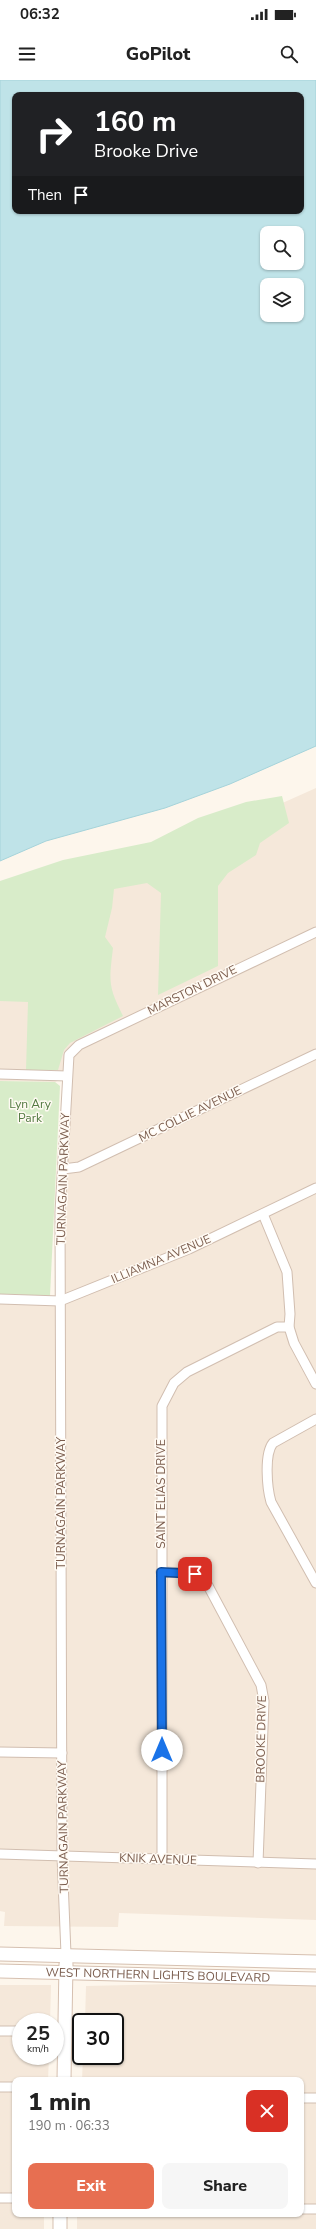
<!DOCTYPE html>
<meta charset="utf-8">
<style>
:root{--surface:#fff;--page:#f6f6f6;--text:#222;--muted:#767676;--accent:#e76f51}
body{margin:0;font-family:"Nunito Sans",sans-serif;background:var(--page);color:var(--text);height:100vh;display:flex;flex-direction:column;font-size:15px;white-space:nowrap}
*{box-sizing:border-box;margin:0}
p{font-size:13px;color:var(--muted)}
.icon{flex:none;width:22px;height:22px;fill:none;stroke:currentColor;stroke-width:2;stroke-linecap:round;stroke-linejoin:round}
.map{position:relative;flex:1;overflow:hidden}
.panel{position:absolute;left:12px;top:1997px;width:292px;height:140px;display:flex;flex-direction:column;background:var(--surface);border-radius:8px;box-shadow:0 1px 3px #0004}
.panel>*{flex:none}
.hud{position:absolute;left:12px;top:12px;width:292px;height:122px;border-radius:8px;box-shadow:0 1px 3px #0004;background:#202124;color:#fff;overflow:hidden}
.fabs{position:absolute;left:260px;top:146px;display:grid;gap:8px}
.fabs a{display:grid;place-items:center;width:44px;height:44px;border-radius:8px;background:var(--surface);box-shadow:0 1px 3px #0004;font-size:20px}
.speed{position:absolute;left:12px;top:1933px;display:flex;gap:8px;font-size:20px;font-weight:700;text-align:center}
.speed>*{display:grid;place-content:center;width:52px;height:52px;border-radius:50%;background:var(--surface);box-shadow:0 1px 3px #0004;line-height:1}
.speed small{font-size:10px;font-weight:400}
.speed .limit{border:2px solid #111;border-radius:6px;background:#fff;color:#111}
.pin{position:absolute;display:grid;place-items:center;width:34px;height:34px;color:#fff;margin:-17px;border-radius:8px;box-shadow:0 2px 6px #0006}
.me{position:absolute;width:44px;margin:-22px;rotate:0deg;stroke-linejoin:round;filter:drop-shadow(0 0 3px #0008)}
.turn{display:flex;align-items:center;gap:14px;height:84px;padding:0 16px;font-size:18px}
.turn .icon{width:52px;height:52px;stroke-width:2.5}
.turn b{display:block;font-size:28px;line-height:34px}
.then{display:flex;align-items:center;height:38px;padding:0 16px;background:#0003;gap:8px;font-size:15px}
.round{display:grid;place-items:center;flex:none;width:42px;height:42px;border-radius:8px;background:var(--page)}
.summary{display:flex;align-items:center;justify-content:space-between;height:68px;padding:0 16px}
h1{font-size:24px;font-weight:800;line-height:30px}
.primary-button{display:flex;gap:8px;margin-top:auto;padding:8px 16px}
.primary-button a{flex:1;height:46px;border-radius:8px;background:var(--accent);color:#fff;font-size:16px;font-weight:800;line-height:46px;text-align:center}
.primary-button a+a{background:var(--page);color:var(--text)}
.status{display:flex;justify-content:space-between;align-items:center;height:28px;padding:0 20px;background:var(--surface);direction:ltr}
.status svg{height:11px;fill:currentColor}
header{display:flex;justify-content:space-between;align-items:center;height:52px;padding:0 16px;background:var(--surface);font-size:18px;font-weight:800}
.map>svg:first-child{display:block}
.residential{fill:#f5e8da}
.green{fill:#d8ecc9}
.water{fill:#bfe3e8;stroke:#a5d3da;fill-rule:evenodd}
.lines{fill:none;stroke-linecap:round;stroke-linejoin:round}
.street-casing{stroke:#d1beb0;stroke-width:11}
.secondary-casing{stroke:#d6c0b0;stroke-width:15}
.street{stroke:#fff;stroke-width:9}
.secondary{stroke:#fff;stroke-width:13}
.route-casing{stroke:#114b97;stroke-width:10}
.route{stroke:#1a73e8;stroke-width:7}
.labels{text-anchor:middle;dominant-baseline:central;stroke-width:3;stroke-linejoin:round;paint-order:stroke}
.street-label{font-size:12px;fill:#7a5c4d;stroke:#fffaf3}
.park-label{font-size:12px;fill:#537a41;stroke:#fffaf3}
</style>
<div class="status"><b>06:32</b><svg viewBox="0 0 49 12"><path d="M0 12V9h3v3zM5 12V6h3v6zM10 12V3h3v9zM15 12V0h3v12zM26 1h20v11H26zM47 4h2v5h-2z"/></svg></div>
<header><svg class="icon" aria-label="menu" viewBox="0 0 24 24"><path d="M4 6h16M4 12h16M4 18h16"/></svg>GoPilot<svg class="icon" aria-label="search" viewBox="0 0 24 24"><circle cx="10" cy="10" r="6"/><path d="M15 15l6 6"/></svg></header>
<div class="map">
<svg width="316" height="2149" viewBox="0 0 316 2149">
<rect width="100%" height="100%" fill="#fdf6ec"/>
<g class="residential">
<path d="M316,708v1132l-197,-7 -1,14 -114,-1 1,-14 -5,-1v-612l60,2 7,-224 -12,5 -55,-1v-190l269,-82z"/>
<path d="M216,1903l100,2v244h-239v-15h224v-134h-219l1,-24h32v-34h-30l1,-36z"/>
<path d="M0,1905h51l-1,37h-29v34h28l-1,24h-33v134h29v15h-44z"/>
</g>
<g class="green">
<path d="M282,716l7,27 -29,20 -4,12 -28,18 -10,13v80l-60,29 3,-102 -14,-10 -33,6 -2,19 -7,29 8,11c-4,34 -5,38 10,68l-53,27 -6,7 -6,20h-32l2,-68 -28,-1v-120l63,-21 88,-18 47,-24 48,-16z"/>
<path d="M0,1001l55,1 5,4 -10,210 -50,-2z"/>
</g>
<path class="water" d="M0,0h316v666l-86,38 -65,24 -119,33 -46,20zM15,15h286v116h-286zM267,153h30v30h-30zM267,205h30v30h-30z"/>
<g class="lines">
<defs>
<g id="street">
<path d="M0,994l67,2"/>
<path d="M63,1089l16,-2 237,-113"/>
<path d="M263,1134l24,58 3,42 -1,13 5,16 22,41"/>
<path d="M0,1219l60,2 129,-52 127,-61"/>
<path d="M316,1339l-43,24c-9,11 -6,45 -2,59l45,81"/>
<path d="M161,1492l28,1 16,7 56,105 3,16 -6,162"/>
<path d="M0,1672l62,1"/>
<path d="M0,1774l316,10"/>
<path d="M162,1779v-453l12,-23 13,-11 90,-45h12"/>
<path d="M66,1874l-4,-98 -2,-644 9,-157 10,-10 237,-113"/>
<path d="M0,1951h21"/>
<path d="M0,2007h15"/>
<path d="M301,2018h15"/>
<path d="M0,2118h15"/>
<path d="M301,2129h15"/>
</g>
<g id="secondary">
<path d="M0,1874l316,8"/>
<path id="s1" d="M0,1891l316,8"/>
<path d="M64,2000l2,-116"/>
<path d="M60,2149v-15"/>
</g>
</defs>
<use href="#street" class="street-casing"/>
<use href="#secondary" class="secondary-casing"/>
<use href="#street" class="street"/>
<use href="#secondary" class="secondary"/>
</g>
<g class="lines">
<defs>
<path id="route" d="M162,1670l-1,-178 34,2"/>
</defs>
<use href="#route" class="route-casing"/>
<use href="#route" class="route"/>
</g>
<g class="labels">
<g class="street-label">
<text transform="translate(192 910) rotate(-26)">MARSTON DRIVE</text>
<text transform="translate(190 1034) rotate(-26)">MC COLLIE AVENUE</text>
<text transform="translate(63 1099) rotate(-88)">TURNAGAIN PARKWAY</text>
<text transform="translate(161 1179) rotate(-23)">ILLIAMNA AVENUE</text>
<text transform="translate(161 1414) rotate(-90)">SAINT ELIAS DRIVE</text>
<text transform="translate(61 1423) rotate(-90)">TURNAGAIN PARKWAY</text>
<text transform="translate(261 1659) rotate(-89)">BROOKE DRIVE</text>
<text transform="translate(63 1747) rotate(-91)">TURNAGAIN PARKWAY</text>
<text transform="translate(158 1779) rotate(2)">KNIK AVENUE</text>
<text stroke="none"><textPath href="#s1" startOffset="158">WEST NORTHERN LIGHTS BOULEVARD</textPath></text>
</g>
<g class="park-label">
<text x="30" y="1024">Lyn Ary<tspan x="30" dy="14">Park</tspan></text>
</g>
</g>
</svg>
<div class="fabs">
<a><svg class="icon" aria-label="search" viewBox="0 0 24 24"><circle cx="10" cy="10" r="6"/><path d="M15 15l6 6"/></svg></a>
<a><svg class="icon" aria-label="layers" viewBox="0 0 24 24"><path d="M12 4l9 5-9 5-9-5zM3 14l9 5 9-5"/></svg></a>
</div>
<div class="speed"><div>25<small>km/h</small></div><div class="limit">30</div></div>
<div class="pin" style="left:195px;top:1494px;background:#d93025"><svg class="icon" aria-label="arrive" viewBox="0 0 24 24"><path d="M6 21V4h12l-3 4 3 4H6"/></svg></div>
<svg class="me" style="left:162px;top:1670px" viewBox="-20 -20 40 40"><circle r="19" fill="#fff"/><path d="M0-13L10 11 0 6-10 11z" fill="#1a73e8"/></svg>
<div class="hud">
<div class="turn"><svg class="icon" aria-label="right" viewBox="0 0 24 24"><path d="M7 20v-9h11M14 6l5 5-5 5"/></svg><div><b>160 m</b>Brooke Drive</div></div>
<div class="then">Then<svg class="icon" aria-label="arrive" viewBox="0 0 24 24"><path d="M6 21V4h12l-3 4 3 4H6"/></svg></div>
</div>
<section class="panel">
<div class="summary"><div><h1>1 min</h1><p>190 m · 06:33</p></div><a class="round" style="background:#d93025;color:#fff"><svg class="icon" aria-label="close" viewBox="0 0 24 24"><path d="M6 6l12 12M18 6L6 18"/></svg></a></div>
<div class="primary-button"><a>Exit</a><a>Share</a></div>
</section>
</div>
